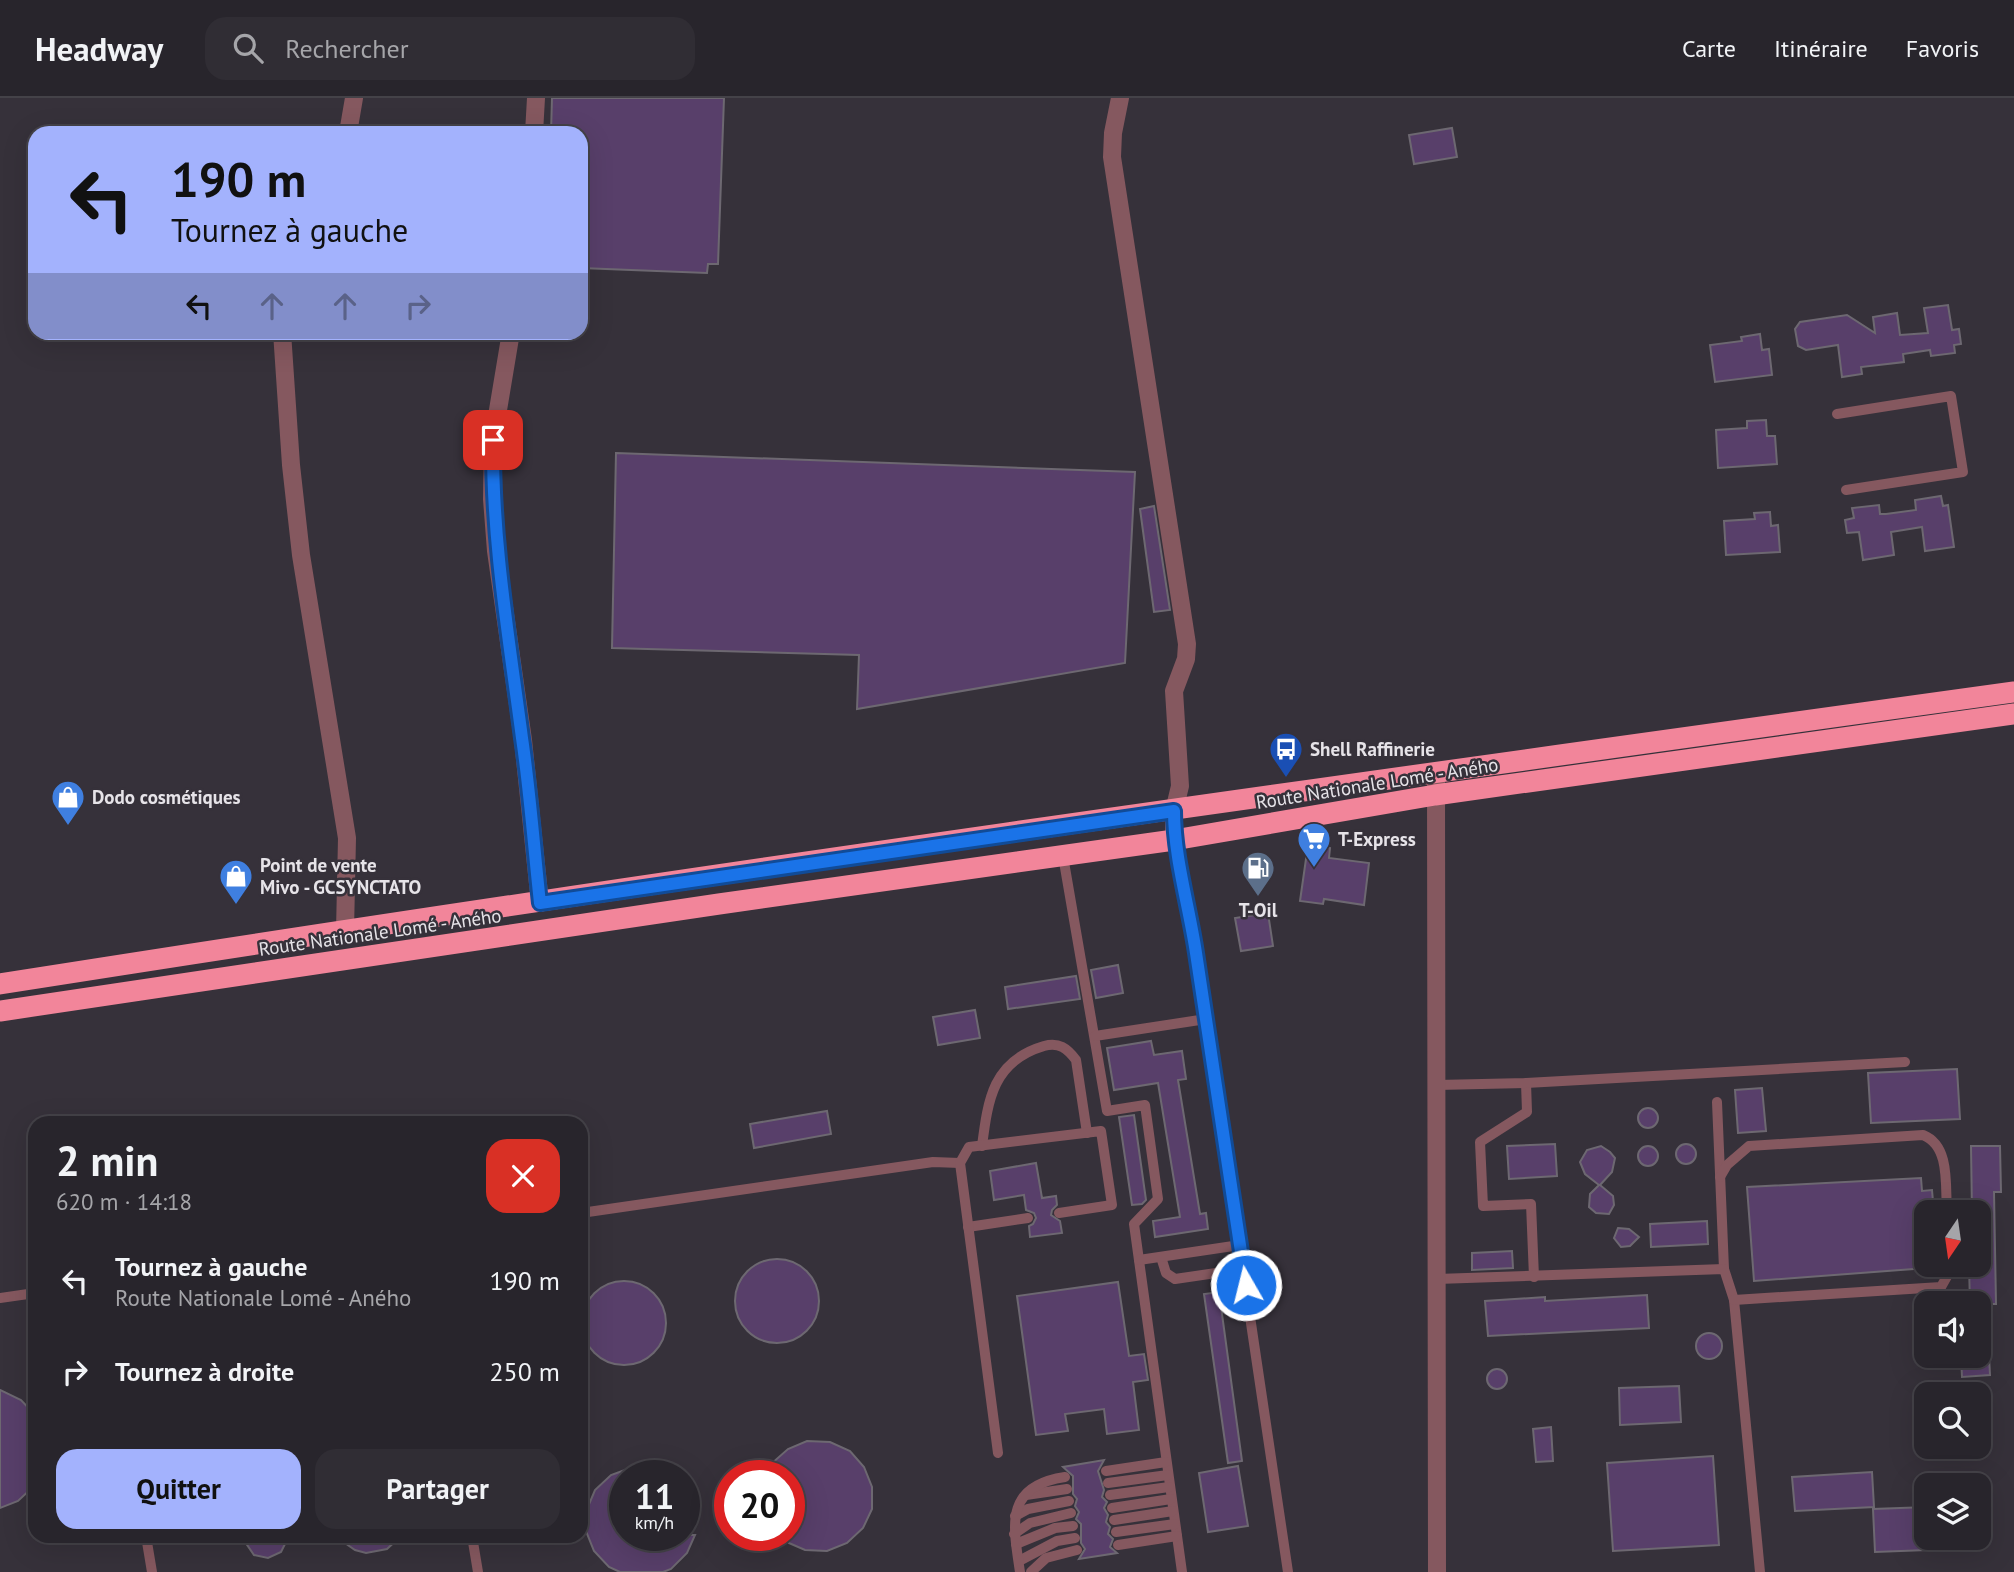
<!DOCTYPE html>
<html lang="fr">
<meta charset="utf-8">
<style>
:root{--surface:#28252c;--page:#302d34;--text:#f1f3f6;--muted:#a5a5a9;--line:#444248;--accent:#a3b2fd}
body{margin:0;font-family:"PT Sans",sans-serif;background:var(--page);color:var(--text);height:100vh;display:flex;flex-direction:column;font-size:26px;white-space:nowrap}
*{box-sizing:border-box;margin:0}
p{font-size:23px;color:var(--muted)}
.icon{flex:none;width:38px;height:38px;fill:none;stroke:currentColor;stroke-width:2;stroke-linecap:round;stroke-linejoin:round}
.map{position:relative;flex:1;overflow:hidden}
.details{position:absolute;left:28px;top:1018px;width:560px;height:427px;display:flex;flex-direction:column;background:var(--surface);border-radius:21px;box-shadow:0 7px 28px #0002,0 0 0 2px var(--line)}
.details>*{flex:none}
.top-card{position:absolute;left:28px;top:28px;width:560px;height:214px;border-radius:21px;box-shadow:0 7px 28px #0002,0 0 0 2px var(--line);background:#a3b2fd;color:#111;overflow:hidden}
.needle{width:46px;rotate:193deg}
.buttons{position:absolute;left:1914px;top:1102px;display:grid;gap:14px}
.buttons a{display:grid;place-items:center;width:77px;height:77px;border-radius:14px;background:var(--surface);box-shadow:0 7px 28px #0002,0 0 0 2px var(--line);font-size:35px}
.speed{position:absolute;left:609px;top:1362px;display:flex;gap:14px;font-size:35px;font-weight:700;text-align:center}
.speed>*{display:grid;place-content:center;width:91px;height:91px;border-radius:50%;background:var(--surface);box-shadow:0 7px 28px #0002,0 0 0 2px var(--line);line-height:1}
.speed small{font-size:18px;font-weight:400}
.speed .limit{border:10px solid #d22;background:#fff;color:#111}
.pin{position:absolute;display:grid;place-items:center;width:60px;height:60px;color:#fff;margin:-30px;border-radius:14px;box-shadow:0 4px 10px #0006}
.me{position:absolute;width:77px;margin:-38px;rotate:352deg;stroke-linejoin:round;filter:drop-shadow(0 0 5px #0008)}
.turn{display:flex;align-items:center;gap:24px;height:147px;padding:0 28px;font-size:32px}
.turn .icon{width:91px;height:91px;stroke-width:2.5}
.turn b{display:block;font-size:49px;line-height:60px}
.lanes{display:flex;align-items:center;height:66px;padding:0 28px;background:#0003;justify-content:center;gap:35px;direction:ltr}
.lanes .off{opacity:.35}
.round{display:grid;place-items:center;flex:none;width:74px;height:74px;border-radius:21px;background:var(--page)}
.head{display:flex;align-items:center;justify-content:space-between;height:119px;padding:0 28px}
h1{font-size:42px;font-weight:800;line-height:52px}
.primary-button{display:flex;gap:14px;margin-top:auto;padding:14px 28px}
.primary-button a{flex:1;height:80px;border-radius:21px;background:var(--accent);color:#111;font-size:28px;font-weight:800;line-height:80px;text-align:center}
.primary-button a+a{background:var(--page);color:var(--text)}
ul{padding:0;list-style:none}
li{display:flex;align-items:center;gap:21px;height:91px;padding:0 28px}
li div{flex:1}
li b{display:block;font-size:26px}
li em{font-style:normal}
header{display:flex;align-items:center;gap:42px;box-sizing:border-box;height:98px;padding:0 35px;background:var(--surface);border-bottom:2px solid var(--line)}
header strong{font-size:33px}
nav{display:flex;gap:38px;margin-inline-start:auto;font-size:24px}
.search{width:490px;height:63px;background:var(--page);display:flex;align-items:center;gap:18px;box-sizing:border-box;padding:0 24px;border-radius:21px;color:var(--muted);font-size:26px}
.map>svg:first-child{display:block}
.building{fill:#583f6a;stroke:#6d6871;stroke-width:2}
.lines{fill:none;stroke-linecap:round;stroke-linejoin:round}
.lane{stroke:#85585f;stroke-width:10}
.street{stroke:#85585f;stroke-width:18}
.highway{stroke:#f2859a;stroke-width:21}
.route-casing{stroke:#114b97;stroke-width:18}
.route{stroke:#1a73e8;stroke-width:12}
.labels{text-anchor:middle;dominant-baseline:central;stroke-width:5;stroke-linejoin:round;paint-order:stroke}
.poi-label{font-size:19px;font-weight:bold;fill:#e6e3e8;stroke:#36313a;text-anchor:start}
.street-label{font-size:19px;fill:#e6e3e8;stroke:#36313a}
</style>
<header>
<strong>Headway</strong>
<div class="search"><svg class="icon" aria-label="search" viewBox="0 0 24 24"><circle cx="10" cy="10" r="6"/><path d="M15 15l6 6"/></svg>Rechercher</div>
<nav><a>Carte</a><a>Itinéraire</a><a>Favoris</a></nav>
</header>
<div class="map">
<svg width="2014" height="1474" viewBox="0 0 2014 1474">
<rect width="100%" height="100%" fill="#36313a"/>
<g class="building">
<path d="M552,0h172l-6,166h-10l-1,9 -126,-5v-135h-30z"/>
<path d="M1452,30l5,29 -43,7 -5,-29z"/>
<path d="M1948,207l4,25 7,-1 2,15 -7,1 1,8 -24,3 -1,-6 -27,4 1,8 -43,5 1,7 -20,3 -4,-32 -32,5 -8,-4 -3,-17 5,-7 47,-7 28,18 -2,-16 24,-4 3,22 28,-2 -4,-25z"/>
<path d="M1760,236l2,16 7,-1 3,26 -57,7 -5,-37 32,-4 -1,-4z"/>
<path d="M1766,322l1,16h8l2,28 -59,4 -2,-38 31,-2v-7z"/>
<path d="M616,355l519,19 -10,191 -268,46 2,-54 -247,-7z"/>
<path d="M1941,398l2,10 5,-1 6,42 -29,4 -3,-24 -31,5 3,23 -31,5 -4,-28 -12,1 -2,-13 9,-2 -2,-10 27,-3 1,9h6l30,-4 -1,-10z"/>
<path d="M1154,408l16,104 -16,2 -14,-103z"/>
<path d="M1770,414l1,14 7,-1 2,27 -54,3 -2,-34 31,-2 -1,-6z"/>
<path d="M1308,747l22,3 -1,10 40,5 -5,42 -40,-6 -1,5 -23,-3z"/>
<path d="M1268,815l5,33 -32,5 -6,-33z"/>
<path d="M1118,867l5,28 -27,5 -5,-28z"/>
<path d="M1076,878l4,23 -72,10 -3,-22z"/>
<path d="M975,912l5,28 -42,7 -5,-28z"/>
<path d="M1151,943l3,14 28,-4 4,28 -8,1 22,134 6,-1 2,16 -53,8 -2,-16 27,-4 -22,-134 -44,7 -7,-42z"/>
<path d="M1957,971l3,50 -89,4 -3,-50z"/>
<path d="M1762,990l4,43 -28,2 -3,-43z"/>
<circle cx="1648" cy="1020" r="10"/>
<path d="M827,1013l4,23 -77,14 -4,-24z"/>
<path d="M1134,1017l12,85 -4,4 -10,1 -13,-88z"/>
<circle cx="1686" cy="1056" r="10"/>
<path d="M1555,1046l2,32 -48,3 -2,-33z"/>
<circle cx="1648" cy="1058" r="10"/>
<path d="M1601,1048l9,6 5,6 -3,14 -12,13 13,11 1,9 -5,9 -13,-1 -7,-6 1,-13 9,-9 -14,-11 -5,-12 7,-12z"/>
<path d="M1971,1048h29l1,46h-7l2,112h-26l-1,-39h10v-52h-7z"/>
<path d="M1036,1065l6,35 14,-2 1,9 -5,5 -1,5 9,6 2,12 -32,4 -1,-11 4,-2 3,-6 -2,-5 -8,-3 -2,-15 -30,5 -4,-29z"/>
<path d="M1921,1080l1,13 10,-1 2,23h-7v55l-173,13 -7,-94z"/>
<path d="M1707,1123l1,23 -57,3 -1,-23z"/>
<path d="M1618,1130l11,1 10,8 -9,9 -9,1 -7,-9z"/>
<path d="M1512,1153l1,17 -41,2v-17z"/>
<circle cx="777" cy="1203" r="42"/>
<circle cx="624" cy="1225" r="42"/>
<path d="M1118,1184l11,74 15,-2 4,26 -15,2 6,48 -32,4 -3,-25 -39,5 3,17 -32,4 -19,-139z"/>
<path d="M1219,1194l23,169 -14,2 -24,-169z"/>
<path d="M1647,1197l2,33 -161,8 -3,-35 60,-4v4z"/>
<circle cx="1709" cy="1248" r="13"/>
<path d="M1961,1258h28l1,19 -28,2z"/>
<circle cx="1497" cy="1281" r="10"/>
<path d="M1679,1288l2,36 -61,3 -1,-37z"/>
<path d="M0,1292l21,10 14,15v70l-17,16 -18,7z"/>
<path d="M1551,1329l2,34 -17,1 -3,-33z"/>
<path d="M807,1343l23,1 20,9 14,16 8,20v22l-9,19 -16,15 -20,8 -22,-1 -16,-7v-68h-23l5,-11 17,-15z"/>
<path d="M1713,1358l6,89 -106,6 -6,-88z"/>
<path d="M1104,1362l-6,11 6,19 -2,7 5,5 -3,6 4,7 -2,7 4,5 -2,7 5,5 -3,8 7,6 -38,6 6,-10 -4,-6v-19l-5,-5 3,-7 -4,-6 2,-7 -4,-5v-18l-10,-9z"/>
<path d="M1238,1368l10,60 -40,6 -9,-59z"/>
<path d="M625,1372v65h70l-8,18 -16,16 -8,3h-43l-11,-5 -15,-16 -8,-20 1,-22 8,-19 16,-15z"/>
<path d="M1872,1374l2,35 -79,4 -3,-34z"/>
<path d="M1927,1409v43l-52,2 -2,-43z"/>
<path d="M241,1438h48l-8,16 -13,6 -14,-3z"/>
<path d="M335,1438h66l-14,13 -21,4 -11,-3z"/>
</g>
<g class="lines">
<g class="lane">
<path d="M1837,316l114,-18 12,76 -117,18"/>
<path d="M1174,742l9,31 11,69 94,632"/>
<path d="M1063,758l44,255 38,-6 13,94 -24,25 48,348"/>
<path d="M1095,938l111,-17"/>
<path d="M1526,985l1,29 -47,30 3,64 48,-2 3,73"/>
<path d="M1437,987l89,-2 379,-21"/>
<path d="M1717,1004l7,167"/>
<path d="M982,1048c6,-47 11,-85 62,-100 15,-4 23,2 32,14l11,73"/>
<path d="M1720,1079l7,-12 22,-19 174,-11c28,11 22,52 24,78"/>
<path d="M581,1115l352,-51 27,1"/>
<path d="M968,1129l60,-9"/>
<path d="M1161,1159l5,16 9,6 68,-10"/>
<path d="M1139,1162l101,-15"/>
<path d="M1437,1181l287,-10 10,31 26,272"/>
<path d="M0,1200l35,-5"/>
<path d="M1734,1202l207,-13 9,-16v-6"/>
<path d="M998,1355l-38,-290 9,-16 132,-16 11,74 -53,8"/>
<path d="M1106,1373l60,-9"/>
<path d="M1108,1385l60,-8"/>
<path d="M1026,1397l41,-6"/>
<path d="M1110,1397l59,-8"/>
<path d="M1112,1410l59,-9"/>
<path d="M1015,1418l13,-7 41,-8"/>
<path d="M1114,1422l59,-9"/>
<path d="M1116,1434l59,-8"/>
<path d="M1014,1436l16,-11 41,-10"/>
<path d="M146,1438l6,36"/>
<path d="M472,1438l6,36"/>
<path d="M1016,1446l39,-16 18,-2"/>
<path d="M1118,1447l59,-9"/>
<path d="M1019,1463l38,-20 18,-3"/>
<path d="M1020,1474c-7,-47 -16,-86 45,-95"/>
<path d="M1031,1474l15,-14 31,-8"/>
</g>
<g class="street">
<path d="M1120,0l-7,35 -1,24 75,487 -1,15 -12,32 6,95 -6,25v29"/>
<path d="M348,35l6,-35"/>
<path d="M534,35l2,-35"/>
<path d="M282,234l9,133 10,90 46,283 -2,93"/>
<path d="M511,234l-18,108 -1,59 4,52 27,189 17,163"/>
<path d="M1436,683l1,791"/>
</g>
<g class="highway">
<path d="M0,886c670,-106 1342,-199 2014,-292"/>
<path d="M0,913l719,-107 455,-64 261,-45 579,-81"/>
</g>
</g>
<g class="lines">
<defs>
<path id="route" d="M493,342c-1,101 16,198 29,298 8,54 12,110 18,165l634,-92c0,46 15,95 22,142 16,110 33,221 50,332"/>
</defs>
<use href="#route" class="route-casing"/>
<use href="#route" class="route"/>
</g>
<defs>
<symbol id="bus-pin" viewBox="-11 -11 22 30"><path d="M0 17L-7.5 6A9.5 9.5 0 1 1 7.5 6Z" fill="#1a4fb4" stroke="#36313a"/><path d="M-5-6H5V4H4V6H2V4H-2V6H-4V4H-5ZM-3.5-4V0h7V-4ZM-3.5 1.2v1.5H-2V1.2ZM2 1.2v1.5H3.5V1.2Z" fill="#fff"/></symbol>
<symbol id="shop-pin" viewBox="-11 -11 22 30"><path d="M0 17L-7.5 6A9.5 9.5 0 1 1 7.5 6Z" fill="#3f7fe0" stroke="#36313a"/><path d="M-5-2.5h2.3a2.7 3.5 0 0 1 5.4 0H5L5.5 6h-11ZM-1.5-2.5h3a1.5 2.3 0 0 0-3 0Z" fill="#fff"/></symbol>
<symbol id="supermarket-pin" viewBox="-11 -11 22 30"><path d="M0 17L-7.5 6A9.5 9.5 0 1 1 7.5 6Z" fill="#3f7fe0" stroke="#36313a"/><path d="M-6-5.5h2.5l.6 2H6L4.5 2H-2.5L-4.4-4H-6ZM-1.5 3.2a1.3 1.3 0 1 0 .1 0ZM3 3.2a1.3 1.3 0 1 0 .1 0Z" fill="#fff"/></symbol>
<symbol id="fuel-pin" viewBox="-11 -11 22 30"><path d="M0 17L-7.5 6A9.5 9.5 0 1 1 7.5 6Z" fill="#5c6f8a" stroke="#36313a"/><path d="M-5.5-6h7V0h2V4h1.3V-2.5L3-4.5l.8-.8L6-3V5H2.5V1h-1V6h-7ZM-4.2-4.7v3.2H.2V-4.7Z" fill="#fff"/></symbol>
</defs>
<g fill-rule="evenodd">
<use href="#bus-pin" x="1267" y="632" width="38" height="52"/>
<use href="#shop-pin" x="49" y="680" width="38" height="52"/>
<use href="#supermarket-pin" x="1295" y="722" width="38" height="52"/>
<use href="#fuel-pin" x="1239" y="751" width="38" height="52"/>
<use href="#shop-pin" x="217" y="759" width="38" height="52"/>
</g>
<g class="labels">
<g class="poi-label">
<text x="1310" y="651">Shell Raffinerie</text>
<text x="92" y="699">Dodo cosmétiques</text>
<text x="1338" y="741">T-Express</text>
<text x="260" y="767">Point de vente<tspan x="260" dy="22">Mivo - GCSYNCTATO</tspan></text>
<text x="1258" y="812" text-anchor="middle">T-Oil</text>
</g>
<g class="street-label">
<text transform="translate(1377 685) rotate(-9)">Route Nationale Lomé - Aného</text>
<text transform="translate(380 834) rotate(-8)">Route Nationale Lomé - Aného</text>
</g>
</g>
</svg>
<div class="buttons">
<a><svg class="needle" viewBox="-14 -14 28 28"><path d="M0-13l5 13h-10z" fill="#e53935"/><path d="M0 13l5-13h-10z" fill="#a5a5a9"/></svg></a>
<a><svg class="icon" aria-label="sound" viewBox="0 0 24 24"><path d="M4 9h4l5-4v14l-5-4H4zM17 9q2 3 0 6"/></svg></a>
<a><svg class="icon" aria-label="search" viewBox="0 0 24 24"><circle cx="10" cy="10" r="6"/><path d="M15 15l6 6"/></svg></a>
<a><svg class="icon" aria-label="layers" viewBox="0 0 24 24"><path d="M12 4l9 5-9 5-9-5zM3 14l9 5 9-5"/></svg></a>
</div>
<div class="speed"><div>11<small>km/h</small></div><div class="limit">20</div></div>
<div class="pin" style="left:493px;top:342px;background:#d93025"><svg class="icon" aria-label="arrive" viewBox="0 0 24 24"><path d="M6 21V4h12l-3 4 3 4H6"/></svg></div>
<svg class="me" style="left:1246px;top:1187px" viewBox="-20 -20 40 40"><circle r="17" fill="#1a73e8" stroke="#fff" stroke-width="3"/><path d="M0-11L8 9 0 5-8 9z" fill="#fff"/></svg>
<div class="top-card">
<div class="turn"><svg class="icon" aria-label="left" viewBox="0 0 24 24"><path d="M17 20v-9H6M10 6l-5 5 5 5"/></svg><div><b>190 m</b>Tournez à gauche</div></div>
<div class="lanes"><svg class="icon" aria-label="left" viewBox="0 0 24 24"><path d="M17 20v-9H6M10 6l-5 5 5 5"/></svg><svg class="icon off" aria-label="ahead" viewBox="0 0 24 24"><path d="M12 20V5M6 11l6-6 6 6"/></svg><svg class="icon off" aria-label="ahead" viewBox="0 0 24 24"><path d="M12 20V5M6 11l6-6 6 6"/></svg><svg class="icon off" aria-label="right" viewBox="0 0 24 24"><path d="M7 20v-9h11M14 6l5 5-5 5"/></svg></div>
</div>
<section class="details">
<div class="head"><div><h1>2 min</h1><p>620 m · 14:18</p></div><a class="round" style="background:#d93025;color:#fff"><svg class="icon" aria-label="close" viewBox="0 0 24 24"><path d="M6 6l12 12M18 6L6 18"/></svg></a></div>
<ul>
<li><svg class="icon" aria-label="left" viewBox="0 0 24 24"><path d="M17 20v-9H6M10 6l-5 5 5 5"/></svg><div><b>Tournez à gauche</b><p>Route Nationale Lomé - Aného</p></div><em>190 m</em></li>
<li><svg class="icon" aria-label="right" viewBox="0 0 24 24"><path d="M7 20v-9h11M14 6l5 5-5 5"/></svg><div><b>Tournez à droite</b></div><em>250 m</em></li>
</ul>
<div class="primary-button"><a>Quitter</a><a>Partager</a></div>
</section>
</div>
